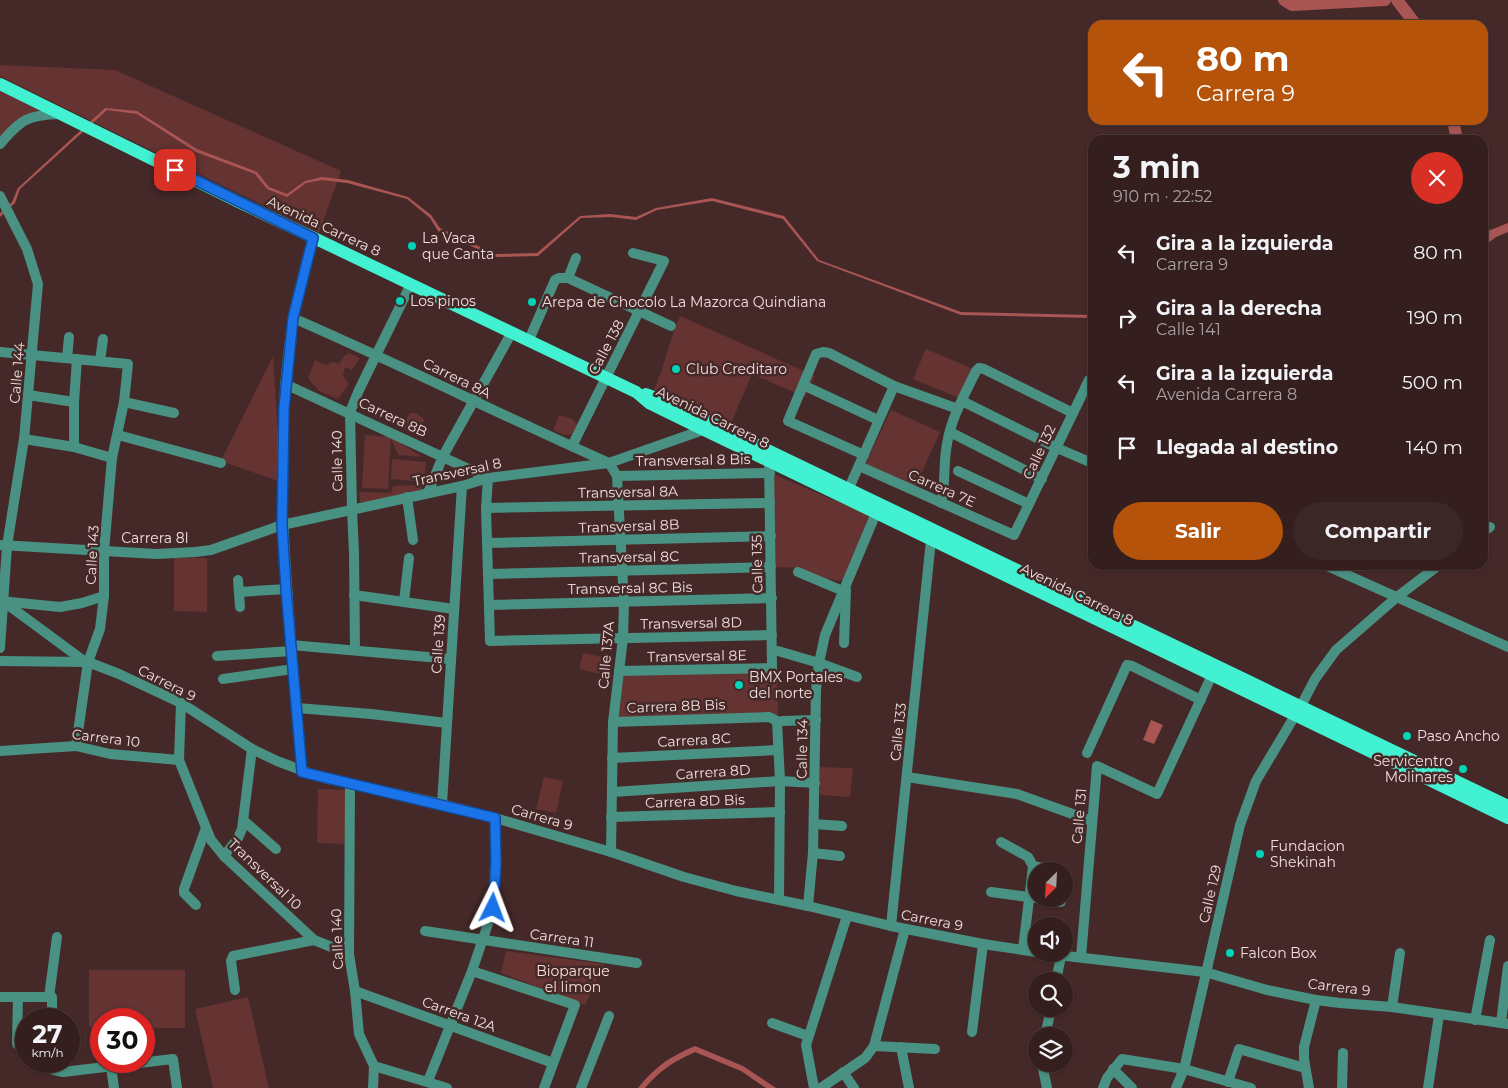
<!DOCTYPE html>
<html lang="es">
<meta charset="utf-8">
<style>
:root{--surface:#341f1e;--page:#3c2727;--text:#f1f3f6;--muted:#a9a2a4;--line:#4e3d3c;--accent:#b45309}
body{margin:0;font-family:Montserrat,sans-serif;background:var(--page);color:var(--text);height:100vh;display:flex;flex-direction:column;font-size:19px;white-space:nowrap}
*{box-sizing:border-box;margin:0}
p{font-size:16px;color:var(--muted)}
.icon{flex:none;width:28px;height:28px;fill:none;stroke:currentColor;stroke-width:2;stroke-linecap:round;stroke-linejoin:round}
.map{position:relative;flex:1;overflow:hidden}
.drawer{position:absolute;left:1088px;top:135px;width:400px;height:435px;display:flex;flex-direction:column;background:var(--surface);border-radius:15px;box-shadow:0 1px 4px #0004,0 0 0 1px var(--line)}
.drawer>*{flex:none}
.guide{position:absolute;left:1088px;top:20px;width:400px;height:105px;border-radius:15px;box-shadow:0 1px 4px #0004,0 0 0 1px var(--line);background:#b45309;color:#fff;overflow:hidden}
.needle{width:32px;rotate:204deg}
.tools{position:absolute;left:1028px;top:862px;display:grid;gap:10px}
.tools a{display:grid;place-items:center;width:45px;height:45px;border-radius:50%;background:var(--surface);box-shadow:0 1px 4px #0004,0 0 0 1px var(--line);font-size:25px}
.speed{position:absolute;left:15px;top:1008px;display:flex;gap:10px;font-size:25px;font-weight:700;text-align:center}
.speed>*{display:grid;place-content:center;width:65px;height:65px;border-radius:50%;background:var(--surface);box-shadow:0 1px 4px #0004,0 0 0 1px var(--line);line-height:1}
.speed small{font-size:12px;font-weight:400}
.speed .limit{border:8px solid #d22;background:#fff;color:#111}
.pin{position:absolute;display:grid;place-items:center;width:42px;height:42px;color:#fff;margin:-21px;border-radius:10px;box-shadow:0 2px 8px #0006}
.me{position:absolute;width:55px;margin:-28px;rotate:3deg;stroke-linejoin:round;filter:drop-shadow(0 0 4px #0008)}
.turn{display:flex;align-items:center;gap:18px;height:105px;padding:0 25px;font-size:22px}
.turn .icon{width:65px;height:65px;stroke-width:2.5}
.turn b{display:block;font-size:35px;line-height:42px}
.round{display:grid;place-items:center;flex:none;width:52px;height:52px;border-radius:26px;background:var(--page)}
.overview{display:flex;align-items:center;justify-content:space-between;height:85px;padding:0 25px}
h1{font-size:30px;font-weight:700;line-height:38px}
.action{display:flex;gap:10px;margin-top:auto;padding:10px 25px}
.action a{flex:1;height:58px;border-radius:30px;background:var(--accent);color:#fff;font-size:20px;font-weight:700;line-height:58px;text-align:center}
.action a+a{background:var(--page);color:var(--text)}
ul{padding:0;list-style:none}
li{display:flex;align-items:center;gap:15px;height:65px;padding:0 25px}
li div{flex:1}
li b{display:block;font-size:19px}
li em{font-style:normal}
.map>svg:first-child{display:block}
.green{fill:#643332}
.water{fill:#a95554}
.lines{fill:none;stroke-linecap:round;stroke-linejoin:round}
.river{stroke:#a95554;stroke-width:12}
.minor{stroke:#499182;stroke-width:10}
.major{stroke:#42f1d2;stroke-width:12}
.route-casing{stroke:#114b97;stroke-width:12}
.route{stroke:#1a73e8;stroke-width:9}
.poi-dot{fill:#00d5b7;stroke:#452928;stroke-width:2}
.labels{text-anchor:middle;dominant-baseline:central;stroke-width:5;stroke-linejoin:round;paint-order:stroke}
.street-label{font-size:14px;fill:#f1dedd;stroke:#452928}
.poi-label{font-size:14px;fill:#f1dedd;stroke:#452928;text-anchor:start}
.park-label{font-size:14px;fill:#f7dddc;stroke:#452928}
</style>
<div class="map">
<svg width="1508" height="1088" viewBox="0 0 1508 1088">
<rect width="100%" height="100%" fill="#452928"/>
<g class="green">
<path d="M0,65l115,5 226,101 -22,62 -319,-157z"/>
<path d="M0,85l58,28h-22l-36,30z"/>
<path d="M680,316l135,60 -10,21 -53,-23 -24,56 -76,-36c12,-25 17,-53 28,-78z"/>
<path d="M926,349l45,19 -12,30 -46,-19z"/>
<path d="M349,353l11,5 -8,12 -7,-3 -2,9 6,8 -11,15 -19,-8 -11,-13 7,-18 11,5 7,-3 6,2 5,-8z"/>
<path d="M273,356l8,126 -60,-21z"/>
<path d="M891,410l49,22 -26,58 -50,-23z"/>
<path d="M410,413h6l9,7 -9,13 -14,-5z"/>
<path d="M559,415l13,4 8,8 -3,7 -13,1 -11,-5z"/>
<path d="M365,435l26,2 32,20 -25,-2 -7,-17 -3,51 -26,-1z"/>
<path d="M392,459l34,3 -2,20 -33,-3z"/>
<path d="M773,474l96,41 -25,66 -33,-4 -9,-9 -28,-1z"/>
<path d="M421,485l2,5 -53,12h-10l-1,-10 32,1 2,-7z"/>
<path d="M174,558h33v54l-33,-1z"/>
<path d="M583,653l26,5 -4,17 -26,-6z"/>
<path d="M777,669l1,46 -164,5 5,-34 7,-13z"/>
<path d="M819,767l34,1 -3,29 -30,-2z"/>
<path d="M544,777l19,4 -7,32 -20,-4z"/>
<path d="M318,789l30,1 -2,54 -29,-1z"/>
<path d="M506,951l98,13 -19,41 -84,-32z"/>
<path d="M89,970h96v58h-41v-9h-43v8h-12z"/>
<path d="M248,997l21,91h-56l-18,-79z"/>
</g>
<g class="water">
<path d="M105,108l32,3 60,38 60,23 12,15 18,7 18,-13 17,-4 26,3 60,17 23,18 9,13 55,26 42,-1 43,-37 30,-2 26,3 20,-9 56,-10 72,18 35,44 142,52 131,3v3l-131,-3 -144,-54 -34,-42 -71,-18 -55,9 -21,10 -25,-3 -30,1 -43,38 -43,1 -57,-26 -8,-13 -23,-19 -60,-16 -25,-3 -16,3 -19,14 -20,-8 -12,-15 -59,-22 -59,-38 -30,-4 -87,79 -5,14 -15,14v-4l12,-11 6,-14z"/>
<path d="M1508,223v9l-12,5 -13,10v-14z"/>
<path d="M1151,720l12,5 -9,19 -11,-4z"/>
<path d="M695,1046l48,20 33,22h-10l-25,-17 -46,-19c-20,9 -36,19 -50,36h-7c17,-21 31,-31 57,-42z"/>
</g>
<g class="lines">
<g class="river">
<path d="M1284,0l8,5 93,-5"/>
<path d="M1397,0l19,25"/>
<path d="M1453,120l4,20"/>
</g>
<g class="minor">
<path d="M0,144c21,-25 28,-29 60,-30"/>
<path d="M0,196l27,53 11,35 -14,155 -17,107 -7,102"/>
<path d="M568,278l103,48"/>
<path d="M293,318c106,46 210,98 316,145l8,13 7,126 -1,36 -10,84 -2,130"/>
<path d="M529,340l26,-60 4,-2h9l8,-20"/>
<path d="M0,352l128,12 -4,38 -12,56 -8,93v45l-4,33 -12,33 -12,84"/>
<path d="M67,358l2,-21"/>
<path d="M100,361l3,-22"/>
<path d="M285,384l203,94 -2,30 4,133 282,-6"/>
<path d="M803,385l75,35"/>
<path d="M28,395l46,7"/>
<path d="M962,401l95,47 35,15"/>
<path d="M124,402l50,11"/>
<path d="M950,432l92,47"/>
<path d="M118,435l103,28"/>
<path d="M24,439l50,8 38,11"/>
<path d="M572,446l92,-185 -31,-8"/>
<path d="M74,447v-45l3,-43"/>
<path d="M864,455l-76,-34 28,-67 7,-2 6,1 65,33 64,23"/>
<path d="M859,466l155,69 75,-155"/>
<path d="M958,471l71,33"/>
<path d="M617,476l153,-3"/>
<path d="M849,488l45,-102"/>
<path d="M428,493l15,-37 69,-124"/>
<path d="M407,497l6,43"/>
<path d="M941,503c5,-20 2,-39 6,-59 4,-26 18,-50 29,-73l3,-3 5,1 89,44"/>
<path d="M486,508l284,-5"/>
<path d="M1482,532l8,-5"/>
<path d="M487,543l284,-7"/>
<path d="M0,545l156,9 39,-2 16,-2 71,-25 180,-39 26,-8 121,-15 94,-33"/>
<path d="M1325,565l183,82"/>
<path d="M798,572l45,19"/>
<path d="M488,574l283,-7"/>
<path d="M238,580l2,27"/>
<path d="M239,592l47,-3"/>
<path d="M354,595l100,14"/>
<path d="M0,601l60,6 22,-4 22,-7"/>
<path d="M404,601l5,-43"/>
<path d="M4,602l80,59"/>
<path d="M489,605l283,-7"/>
<path d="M844,643l2,-53"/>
<path d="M291,645l160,14"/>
<path d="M355,650l-1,-97 -2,-44 -2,-97 9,-22 52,-106"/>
<path d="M778,651l41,12 38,14"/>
<path d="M217,656l75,-5"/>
<path d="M0,661l88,1 31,12 62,29 71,46 25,12 43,16 122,27 53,14 116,34 73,25 52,14 72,15 83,20 92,18 53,8"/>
<path d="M619,671l153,-3 -3,-207"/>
<path d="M223,679l70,-10"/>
<path d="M181,703l-2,57 32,80 13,16 90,84 35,14"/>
<path d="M297,708l74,6 76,9"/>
<path d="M782,721l34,-1"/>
<path d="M613,722l156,-5 8,4 3,60 -1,119"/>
<path d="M0,751l76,-5 34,8 69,6"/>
<path d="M1087,753l40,-88 5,1 69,34"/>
<path d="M612,758l166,-8"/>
<path d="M302,772c-11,-151 -33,-303 -9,-453 5,-28 13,-55 20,-82"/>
<path d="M907,777l110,17 75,27"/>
<path d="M350,784l-1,170 6,37 4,43 15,32 -1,22"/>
<path d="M613,792l167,-11 35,2"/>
<path d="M442,804l20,-318"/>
<path d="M611,817l169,-5"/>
<path d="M243,820l33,29"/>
<path d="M814,824l28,2"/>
<path d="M1001,842l27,15 5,9 24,5"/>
<path d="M813,853l27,3"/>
<path d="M224,856l14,-18 4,-9 10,-80"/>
<path d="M991,892l45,6"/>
<path d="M1039,899l22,3"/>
<path d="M196,905l-12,-12v-4l22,-61"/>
<path d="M808,906l5,-53 3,-163 3,-27 6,-28 51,-122"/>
<path d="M493,907l2,-43v-46"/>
<path d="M891,926l40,-386"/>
<path d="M425,931l212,32"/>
<path d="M1023,949l10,-83"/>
<path d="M1049,954l156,18 62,18 49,10 24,3 52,4 116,17"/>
<path d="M1081,957l16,-191 60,28 55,-119"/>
<path d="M472,971l103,34 -31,83"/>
<path d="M1056,981l5,-25"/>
<path d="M235,990l-4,-29 2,-5 81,-16"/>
<path d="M355,991l198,72"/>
<path d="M0,997h52v22"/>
<path d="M49,997l8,-60"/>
<path d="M1392,1007l8,-54"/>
<path d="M1475,1020l15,-80"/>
<path d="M772,1023l36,13"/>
<path d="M1501,1023l7,-57"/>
<path d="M972,1032l11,-88"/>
<path d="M1045,1036l6,-27"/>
<path d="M17,1044l1,-47"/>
<path d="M874,1046l61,3"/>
<path d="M901,1047l8,41"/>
<path d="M51,1061l3,9 9,2 110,-13 4,29"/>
<path d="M1042,1064l5,24"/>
<path d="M374,1066l73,22"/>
<path d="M111,1067l3,21"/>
<path d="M1113,1069l19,19"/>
<path d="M843,1072l11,16"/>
<path d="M428,1081l44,-110 20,-59"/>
<path d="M1228,1082l11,-33 66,19"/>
<path d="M581,1088l28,-72"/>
<path d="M814,1088l-8,-43 41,-129"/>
<path d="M821,1088l44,-30 9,-12 31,-117"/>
<path d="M1103,1088l4,-10 15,-19 62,10 67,19"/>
<path d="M1176,1088l8,-19 56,-244 16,-44 47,-79 12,-23 21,-29 61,-53 42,-32"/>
<path d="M1309,1088l-5,-29v-12l12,-47"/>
<path d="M1342,1088l1,-35"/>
<path d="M1428,1088l11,-73"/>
</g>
<g class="major">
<path d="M0,84l243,120 393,188 13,11 49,24 810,391"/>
<path d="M646,394l28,11 834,401"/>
</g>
</g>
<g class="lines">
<defs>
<path id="route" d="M175,170l138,68 -20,80 -9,90 -2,117 4,64 16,183 193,46 1,46 -3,44"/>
</defs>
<use href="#route" class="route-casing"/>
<use href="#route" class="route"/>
</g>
<g class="poi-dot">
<circle cx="412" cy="246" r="5"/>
<circle cx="400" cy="301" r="5"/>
<circle cx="532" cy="302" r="5"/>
<circle cx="676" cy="369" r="5"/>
<circle cx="739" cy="685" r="5"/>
<circle cx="1407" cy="736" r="5"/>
<circle cx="1463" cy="769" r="5"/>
<circle cx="1260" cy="854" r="5"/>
<circle cx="1230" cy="953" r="5"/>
</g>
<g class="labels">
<g class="street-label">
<text transform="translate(324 226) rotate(25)">Avenida Carrera 8</text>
<text transform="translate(606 347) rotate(-62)">Calle 138</text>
<text transform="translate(17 373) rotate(-85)">Calle 144</text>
<text transform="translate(457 378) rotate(26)">Carrera 8A</text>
<text transform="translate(393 417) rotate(25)">Carrera 8B</text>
<text transform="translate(713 417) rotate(26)">Avenida Carrera 8</text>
<text transform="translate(1039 452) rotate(-65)">Calle 132</text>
<text transform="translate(693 460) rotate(-1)">Transversal 8 Bis</text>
<text transform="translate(337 461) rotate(-91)">Calle 140</text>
<text transform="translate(457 472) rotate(-12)">Transversal 8</text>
<text transform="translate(942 488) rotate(24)">Carrera 7E</text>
<text transform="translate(628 492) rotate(-1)">Transversal 8A</text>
<text transform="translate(629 526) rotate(-2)">Transversal 8B</text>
<text x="155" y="538">Carrera 8I</text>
<text transform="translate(92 555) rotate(-87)">Calle 143</text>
<text transform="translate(629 557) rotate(-1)">Transversal 8C</text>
<text transform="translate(757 564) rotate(-91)">Calle 135</text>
<text transform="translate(630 588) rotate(-1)">Transversal 8C Bis</text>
<text transform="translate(1077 594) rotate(26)">Avenida Carrera 8</text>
<text transform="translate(691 623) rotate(-1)">Transversal 8D</text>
<text transform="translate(438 644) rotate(-86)">Calle 139</text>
<text transform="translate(606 655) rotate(-85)">Calle 137A</text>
<text transform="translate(697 656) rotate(-1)">Transversal 8E</text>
<text transform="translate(167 683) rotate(27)">Carrera 9</text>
<text transform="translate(676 706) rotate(-2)">Carrera 8B Bis</text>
<text transform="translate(898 732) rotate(-84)">Calle 133</text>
<text transform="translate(106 738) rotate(7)">Carrera 10</text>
<text transform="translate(694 740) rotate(-3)">Carrera 8C</text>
<text transform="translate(802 749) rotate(-89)">Calle 134</text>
<text transform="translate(713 772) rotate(-4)">Carrera 8D</text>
<text transform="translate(695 801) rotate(-2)">Carrera 8D Bis</text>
<text transform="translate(1079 816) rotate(-85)">Calle 131</text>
<text transform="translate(542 817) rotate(16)">Carrera 9</text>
<text transform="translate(265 874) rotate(44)">Transversal 10</text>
<text transform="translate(1210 894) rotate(-77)">Calle 129</text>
<text transform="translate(932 920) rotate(11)">Carrera 9</text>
<text transform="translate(562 938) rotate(8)">Carrera 11</text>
<text transform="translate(337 939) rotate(-92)">Calle 140</text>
<text transform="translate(1339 987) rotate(7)">Carrera 9</text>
<text transform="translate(459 1014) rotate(20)">Carrera 12A</text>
</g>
<g class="poi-label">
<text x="422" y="238">La Vaca<tspan x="422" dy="16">que Canta</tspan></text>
<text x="410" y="301">Los pinos</text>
<text x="542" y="302">Arepa de Chocolo La Mazorca Quindiana</text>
<text x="686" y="369">Club Creditaro</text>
<text x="749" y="677">BMX Portales<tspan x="749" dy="16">del norte</tspan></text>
<text x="1417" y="736">Paso Ancho</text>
<text x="1453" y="761" text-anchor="end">Servicentro<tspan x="1453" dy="16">Molinares</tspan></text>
<text x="1270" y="846">Fundacion<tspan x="1270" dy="16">Shekinah</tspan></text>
<text x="1240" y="953">Falcon Box</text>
</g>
<g class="park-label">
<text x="573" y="971">Bioparque<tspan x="573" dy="16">el limon</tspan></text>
</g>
</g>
</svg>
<div class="tools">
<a><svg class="needle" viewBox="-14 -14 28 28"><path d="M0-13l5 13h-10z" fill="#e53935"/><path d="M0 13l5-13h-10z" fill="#a9a2a4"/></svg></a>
<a><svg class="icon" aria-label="sound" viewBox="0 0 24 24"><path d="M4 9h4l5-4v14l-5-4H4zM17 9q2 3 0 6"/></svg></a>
<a><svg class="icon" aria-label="search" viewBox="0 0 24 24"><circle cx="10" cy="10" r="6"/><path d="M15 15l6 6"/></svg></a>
<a><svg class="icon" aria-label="layers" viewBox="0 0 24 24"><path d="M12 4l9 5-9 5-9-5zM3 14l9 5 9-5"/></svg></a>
</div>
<div class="speed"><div>27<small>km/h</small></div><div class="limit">30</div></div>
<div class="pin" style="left:175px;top:170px;background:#d93025"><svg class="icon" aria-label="arrive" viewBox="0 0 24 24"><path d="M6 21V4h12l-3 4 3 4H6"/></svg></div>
<svg class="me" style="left:493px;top:908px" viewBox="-20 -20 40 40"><path d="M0-17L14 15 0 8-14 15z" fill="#1a73e8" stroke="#fff" stroke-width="4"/></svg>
<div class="guide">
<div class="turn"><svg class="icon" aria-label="left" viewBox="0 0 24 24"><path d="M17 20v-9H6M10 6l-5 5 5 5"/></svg><div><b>80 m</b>Carrera 9</div></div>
</div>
<section class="drawer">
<div class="overview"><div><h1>3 min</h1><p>910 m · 22:52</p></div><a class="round" style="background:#d93025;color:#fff"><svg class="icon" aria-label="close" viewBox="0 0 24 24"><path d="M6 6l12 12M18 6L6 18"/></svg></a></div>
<ul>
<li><svg class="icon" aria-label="left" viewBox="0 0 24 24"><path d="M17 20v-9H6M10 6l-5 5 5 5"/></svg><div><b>Gira a la izquierda</b><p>Carrera 9</p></div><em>80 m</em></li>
<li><svg class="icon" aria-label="right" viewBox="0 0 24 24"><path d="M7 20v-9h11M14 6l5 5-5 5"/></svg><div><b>Gira a la derecha</b><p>Calle 141</p></div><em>190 m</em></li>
<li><svg class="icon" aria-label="left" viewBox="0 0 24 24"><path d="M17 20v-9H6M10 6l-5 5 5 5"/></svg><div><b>Gira a la izquierda</b><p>Avenida Carrera 8</p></div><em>500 m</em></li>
<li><svg class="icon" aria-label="arrive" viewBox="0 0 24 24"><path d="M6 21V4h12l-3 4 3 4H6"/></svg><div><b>Llegada al destino</b></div><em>140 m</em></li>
</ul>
<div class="action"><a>Salir</a><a>Compartir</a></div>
</section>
</div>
